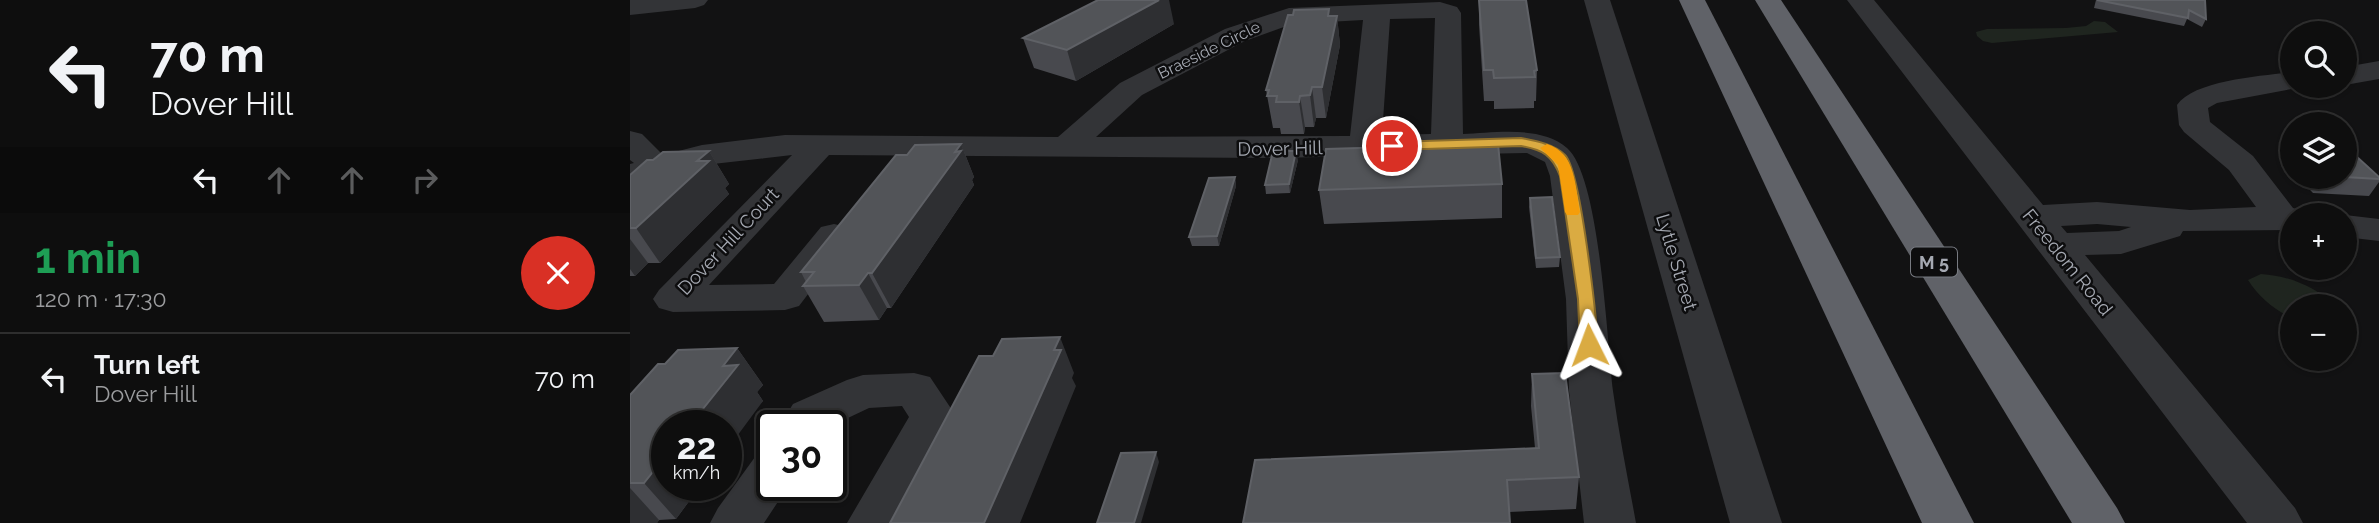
<!DOCTYPE html>
<meta charset="utf-8">
<style>
:root{--surface:#0e0e0e;--page:#171717;--text:#f1f3f6;--muted:#9b9c9e;--line:#2e2e2e}
body{margin:0;font-family:Raleway,sans-serif;background:var(--page);color:var(--text);height:100vh;display:flex;flex-direction:column;font-size:26px;white-space:nowrap}
*{box-sizing:border-box;margin:0}
p{font-size:23px;color:var(--muted)}
.icon{flex:none;width:38px;height:38px;fill:none;stroke:currentColor;stroke-width:2;stroke-linecap:round;stroke-linejoin:round}
.map{position:relative;flex:1;overflow:hidden}
.panel{display:flex;flex-direction:column;background:var(--surface);width:630px}
.panel>*{flex:none}
.banner{background:#0e0e0e;color:var(--text);overflow:hidden}
.tools{position:absolute;left:1650px;top:21px;display:grid;gap:14px}
.tools a{display:grid;place-items:center;width:77px;height:77px;border-radius:50%;background:var(--surface);box-shadow:0 2px 5px #0004,0 0 0 2px var(--line);font-size:35px}
.speed{position:absolute;left:21px;top:410px;display:flex;gap:14px;font-size:35px;font-weight:700;text-align:center}
.speed>*{display:grid;place-content:center;width:91px;height:91px;border-radius:50%;background:var(--surface);box-shadow:0 2px 5px #0004,0 0 0 2px var(--line);line-height:1}
.speed small{font-size:18px;font-weight:400}
.speed .limit{border:4px solid #111;border-radius:10px;background:#fff;color:#111}
.pin{position:absolute;display:grid;place-items:center;width:60px;height:60px;color:#fff;margin:-30px;border:4px solid #fff;border-radius:50%;box-shadow:0 2px 7px #0007}
.me{position:absolute;width:77px;margin:-38px;rotate:357deg;stroke-linejoin:round;filter:drop-shadow(0 0 5px #0008)}
.turn{display:flex;align-items:center;gap:24px;height:147px;padding:0 35px;font-size:32px}
.turn .icon{width:91px;height:91px;stroke-width:2.5}
.turn b{display:block;font-size:49px;line-height:60px}
.lanes{display:flex;align-items:center;height:66px;padding:0 35px;background:#0003;justify-content:center;gap:35px;direction:ltr}
.lanes .off{opacity:.35}
.round{display:grid;place-items:center;flex:none;width:74px;height:74px;border-radius:37px;background:var(--page)}
.overview{display:flex;align-items:center;justify-content:space-between;height:119px;padding:0 35px}
h1{font-size:42px;font-weight:700;line-height:52px;color:#1e9e55}
ul{padding:0;list-style:none}
li{display:flex;align-items:center;gap:21px;height:91px;padding:0 35px;border-top:2px solid var(--line)}
li div{flex:1}
li b{display:block;font-size:26px}
li em{font-style:normal}
main{display:flex;flex:1;min-height:0}
.map>svg:first-child{display:block}
.green{fill:#1f251f}
.lines{fill:none;stroke-linecap:round;stroke-linejoin:round}
.minor{fill:#333437;fill-rule:evenodd}
.highway{fill:#606268;fill-rule:evenodd}
.wall{fill:#48494e}
.shaded-wall{fill:#2e2f32}
.building{fill:#525458;stroke:#5f6166;stroke-width:2}
.route{fill:#daab42;stroke:#8e6f2b;stroke-width:2}
.slow{fill:#f59e0b}
.labels{text-anchor:middle;dominant-baseline:central;stroke-width:5;stroke-linejoin:round;paint-order:stroke}
.far-street-label{font-size:16px;fill:#a5a9b2;stroke:#0d0d0e}
.shield{fill:#0d0d0e;stroke:#777a81;stroke-width:2}
.shield-label{font-size:18px;font-weight:bold;fill:#a5a9b2}
.street-label{font-size:19px;fill:#a5a9b2;stroke:#0d0d0e}
</style>
<main>
<section class="panel">
<div class="banner">
<div class="turn"><svg class="icon" aria-label="left" viewBox="0 0 24 24"><path d="M17 20v-9H6M10 6l-5 5 5 5"/></svg><div><b>70 m</b>Dover Hill</div></div>
<div class="lanes"><svg class="icon" aria-label="left" viewBox="0 0 24 24"><path d="M17 20v-9H6M10 6l-5 5 5 5"/></svg><svg class="icon off" aria-label="ahead" viewBox="0 0 24 24"><path d="M12 20V5M6 11l6-6 6 6"/></svg><svg class="icon off" aria-label="ahead" viewBox="0 0 24 24"><path d="M12 20V5M6 11l6-6 6 6"/></svg><svg class="icon off" aria-label="right" viewBox="0 0 24 24"><path d="M7 20v-9h11M14 6l5 5-5 5"/></svg></div>
</div>
<div class="overview"><div><h1>1 min</h1><p>120 m · 17:30</p></div><a class="round" style="background:#d93025;color:#fff"><svg class="icon" aria-label="close" viewBox="0 0 24 24"><path d="M6 6l12 12M18 6L6 18"/></svg></a></div>
<ul>
<li><svg class="icon" aria-label="left" viewBox="0 0 24 24"><path d="M17 20v-9H6M10 6l-5 5 5 5"/></svg><div><b>Turn left</b><p>Dover Hill</p></div><em>70 m</em></li>
</ul>
</section>
<div class="map">
<svg width="1749" height="523" viewBox="0 0 1749 523">
<rect width="100%" height="100%" fill="#121213"/>
<g class="green">
<path d="M1464,21l11,1 13,10 -126,11 -9,-2 -6,-5 -1,-4 11,-3 79,-1 20,-2z"/>
<path d="M1631,274c30,2 53,13 76,32h-45v12c-18,-8 -34,-22 -44,-38z"/>
</g>
<g class="lines">
<g class="minor">
<path d="M0,0h78l-4,5 -9,3 -65,7z"/>
<path d="M954,0h26l172,523h-52z"/>
<path d="M1217,0h27l169,205 54,-3 93,8 66,-3 -27,-37 -45,-38 -5,-7 -2,-20c17,-25 86,-29 115,-33v14l10,1 -85,16 -9,5 2,14 43,34 40,52 12,3 3,4h-16v15l-109,1 -3,5 -59,18 -36,1 210,253 8,15h-56zM1467,224l34,3 -12,4 -52,2 -6,-7z"/>
<path d="M810,2l17,5 4,6 2,121c31,-1 78,-9 104,14 33,28 40,195 46,243 6,44 15,88 23,132h-52l-15,-132 -3,-92 -16,-123 -5,-14 -18,-9 -262,5 -436,-3 -120,130 65,-1 47,-57 13,-3 13,3 6,8 -54,71 -14,4 -112,2 -14,-4 -6,-9 6,-9 133,-135 -88,10 -74,20v-21l4,-1 -4,-3v-29l12,3 21,21 39,-10 83,-10 273,2 62,-54 105,-54 64,-21zM805,18l-4,116 -49,1 8,-116zM733,20l-13,116 -254,1 46,-42 103,-54 47,-17z"/>
<path d="M1749,61v18l-34,6v-18z"/>
<path d="M1714,215h1l34,4v22l-34,-4z"/>
<path d="M284,373l16,4 26,39 -57,107h-52l62,-106 -7,-11 -33,2 -38,18 -51,-1 13,-21 54,-24 16,-5z"/>
<path d="M142,452v33h17l-25,38h-54l8,-15 37,-51z"/>
</g>
<g class="highway">
<path d="M1049,0h26l269,523h-52z"/>
<path d="M1125,0h26l336,508 8,15h-53z"/>
</g>
</g>
<g class="wall">
<path d="M849,0l58,70 -1,31h-2v7l-40,1v-8h-10l-5,-76z"/>
<path d="M1466,0h109l1,19 -4,8 -15,-8 -3,7 -90,-18z"/>
<path d="M700,16h7l3,29 -14,73h-10l-2,9h-9l-1,7h-23l-1,-6h-7l-7,-38z"/>
<path d="M544,24l-98,57 -42,-13 -11,-30z"/>
<path d="M1662,143v29l-11,-12z"/>
<path d="M331,144l13,33 -2,3 2,5 -83,123h-4l-8,12 -55,2 -21,-36 3,-4 -5,-10z"/>
<path d="M79,151l20,33 -4,4 4,6 -69,69h-12l-13,13h-5v-101l23,-15z"/>
<path d="M668,160l-8,33 -24,1 -1,-9z"/>
<path d="M605,177l1,9 -17,60h-27l-3,-9z"/>
<path d="M1668,177h81v5l-10,14 -56,-3z"/>
<path d="M872,184v34l-178,6 -5,-34z"/>
<path d="M900,198l30,59 -1,10 -23,1 -7,-61z"/>
<path d="M107,348l26,37 -6,7 6,9 -96,84h34l-25,34 -17,1 -2,3h-27v-128l35,-31z"/>
<path d="M902,374l47,103 -3,32 -67,3 -254,-52 280,-12 -4,-42z"/>
</g>
<g class="shaded-wall">
<path d="M529,0h10l5,24 -98,57 -9,-31z"/>
<path d="M699,9l4,26 4,-19 3,29 -14,73 -4,-31z"/>
<path d="M682,87l4,31 -2,9 -4,-32z"/>
<path d="M670,96l5,31 -1,7 -5,-32z"/>
<path d="M331,144l13,33 -2,3 2,5 -83,123 -19,-35z"/>
<path d="M79,151l20,33 -4,4 4,6 -69,69 -24,-35 61,-67z"/>
<path d="M666,151l2,9 -8,33 -1,-9z"/>
<path d="M605,177l1,9 -17,60 -2,-10z"/>
<path d="M0,239l18,24 -13,13 -5,-7z"/>
<path d="M238,273l19,35 -8,12 -20,-35z"/>
<path d="M430,337l14,36 -2,5 4,8 -56,137h-36z"/>
<path d="M107,348l26,37 -6,7 6,9 -37,50v-26h-36l33,-59z"/>
<path d="M526,452l3,10 -18,61h-7z"/>
<path d="M37,454v31h34l-25,34 -32,-36z"/>
<path d="M0,488l29,32 -2,3h-27z"/>
</g>
<g class="building">
<path d="M468,0h61l-92,50 -44,-12z"/>
<path d="M849,0h47l11,70 -3,1 1,6 -41,1 -1,-8h-9z"/>
<path d="M1467,0h108l1,19 -17,-9 -1,8z"/>
<path d="M699,9l-1,7h9l-15,71h-10l-2,8 -10,1 -1,6h-23l1,-6h-10l2,-6h-3l22,-75h5l1,-5z"/>
<path d="M331,144l-6,8 6,-1 -89,122h-4l-9,12 -56,1 11,-14h-13l95,-117h11l8,-10z"/>
<path d="M868,144l4,40 -183,6 7,-41z"/>
<path d="M1715,146l34,31v2l-34,-2z"/>
<path d="M79,151l-12,10h12l-73,67h-6v-53l17,-15h6l10,-8z"/>
<path d="M643,151h23l-7,33 -24,1z"/>
<path d="M605,177l-18,59 -28,1 20,-59z"/>
<path d="M922,197l8,60 -24,1 -6,-60z"/>
<path d="M430,337l-6,13h7l-77,173h-94l89,-167h14l9,-17z"/>
<path d="M107,348l-14,18 15,-1 -48,60h-23v29l-23,29h-14v-88l28,-31h7l13,-14z"/>
<path d="M935,373l14,104 -72,3 3,43h-267l12,-63 284,-12 -7,-74z"/>
<path d="M526,452l-22,71h-37l24,-70z"/>
</g>
<path class="route" d="M891,138c15,3 33,6 44,17 16,16 31,161 33,190l-3,4h-12l-3,-4 -2,-46 -18,-123c-8,-21 -17,-26 -39,-30l-129,4 -7,-4 7,-4z"/>
<path class="slow" d="M917,144c29,9 28,42 33,68l-2,3h-11l-2,-3 -7,-47 -18,-17z"/>
<g class="labels">
<g class="far-street-label">
<text transform="translate(579 50) rotate(-26)">Braeside Circle</text>
</g>
<rect class="shield" x="1281" y="247.5" width="46" height="29" rx="5"/>
<g class="shield-label">
<text x="1304" y="262">M 5</text>
</g>
<g class="street-label">
<text transform="translate(650 148) rotate(-1)">Dover Hill</text>
<text transform="translate(98 241) rotate(-47)">Dover Hill Court</text>
<text transform="translate(1047 262) rotate(73)">Lytle Street</text>
<text transform="translate(1438 262) rotate(51)">Freedom Road</text>
</g>
</g>
</svg>
<div class="tools">
<a><svg class="icon" aria-label="search" viewBox="0 0 24 24"><circle cx="10" cy="10" r="6"/><path d="M15 15l6 6"/></svg></a>
<a><svg class="icon" aria-label="layers" viewBox="0 0 24 24"><path d="M12 4l9 5-9 5-9-5zM3 14l9 5 9-5"/></svg></a>
<a>+</a>
<a>−</a>
</div>
<div class="speed"><div>22<small>km/h</small></div><div class="limit">30</div></div>
<div class="pin" style="left:762px;top:146px;background:#d93025"><svg class="icon" aria-label="arrive" viewBox="0 0 24 24"><path d="M6 21V4h12l-3 4 3 4H6"/></svg></div>
<svg class="me" style="left:959px;top:345px" viewBox="-20 -20 40 40"><path d="M0-17L14 15 0 8-14 15z" fill="#daab42" stroke="#fff" stroke-width="4"/></svg>
</div>
</main>
